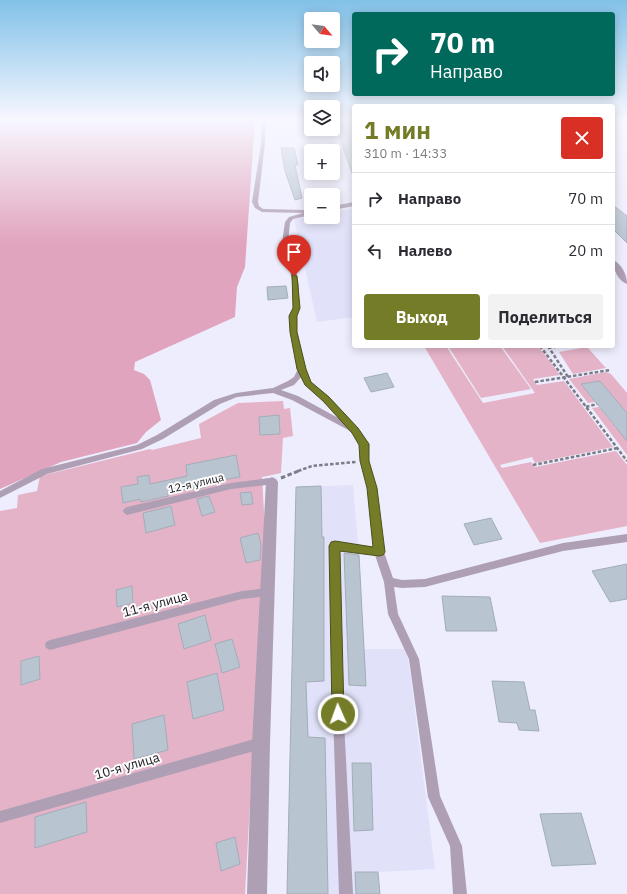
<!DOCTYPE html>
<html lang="ru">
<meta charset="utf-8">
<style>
:root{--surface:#fff;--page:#f2f2f3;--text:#2b2b33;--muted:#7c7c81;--line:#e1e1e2;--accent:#747c27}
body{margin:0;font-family:"IBM Plex Sans",sans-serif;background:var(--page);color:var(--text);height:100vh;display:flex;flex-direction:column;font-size:15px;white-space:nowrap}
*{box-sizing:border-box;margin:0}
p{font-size:13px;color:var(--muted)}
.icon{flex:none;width:22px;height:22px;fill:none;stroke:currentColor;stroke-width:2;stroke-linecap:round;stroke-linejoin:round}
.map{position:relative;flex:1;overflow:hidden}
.drawer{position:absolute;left:352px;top:104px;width:263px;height:244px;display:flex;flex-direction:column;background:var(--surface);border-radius:4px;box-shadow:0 2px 10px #0003}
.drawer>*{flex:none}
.hud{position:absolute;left:352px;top:12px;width:263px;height:84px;border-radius:4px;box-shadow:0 2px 10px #0003;background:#00695c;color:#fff;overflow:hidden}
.needle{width:26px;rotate:119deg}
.controls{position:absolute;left:304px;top:12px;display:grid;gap:8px}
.controls a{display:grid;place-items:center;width:36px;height:36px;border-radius:4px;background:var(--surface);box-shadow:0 2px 10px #0003;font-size:20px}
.pin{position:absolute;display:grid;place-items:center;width:34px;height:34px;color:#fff;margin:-41px -17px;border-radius:50% 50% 50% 0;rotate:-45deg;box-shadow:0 0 4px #0007}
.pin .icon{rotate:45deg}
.me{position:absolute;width:44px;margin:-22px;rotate:358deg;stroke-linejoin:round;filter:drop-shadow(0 0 3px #0008)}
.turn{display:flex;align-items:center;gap:14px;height:84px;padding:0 12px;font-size:18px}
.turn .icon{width:52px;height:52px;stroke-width:2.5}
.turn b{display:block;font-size:28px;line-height:34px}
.round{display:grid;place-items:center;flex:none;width:42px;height:42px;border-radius:4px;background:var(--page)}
.summary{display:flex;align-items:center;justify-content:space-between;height:68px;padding:0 12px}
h1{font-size:24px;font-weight:700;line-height:30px;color:var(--accent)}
.button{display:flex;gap:8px;margin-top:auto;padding:8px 12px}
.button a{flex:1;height:46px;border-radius:4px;background:var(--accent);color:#fff;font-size:16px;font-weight:700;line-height:46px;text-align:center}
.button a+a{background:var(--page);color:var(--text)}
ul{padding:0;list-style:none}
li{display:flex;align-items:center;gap:12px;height:52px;padding:0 12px;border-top:1px solid var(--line)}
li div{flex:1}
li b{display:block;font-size:15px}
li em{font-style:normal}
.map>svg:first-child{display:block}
.built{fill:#e1e2fa}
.green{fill:#e5b3c8}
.forest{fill:#e1a4be}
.building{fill:#b8c4d0;stroke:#a2adb9}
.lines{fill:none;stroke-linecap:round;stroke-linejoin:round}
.path-far1{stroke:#7c7c87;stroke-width:2.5;stroke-dasharray:3.5 2;stroke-linecap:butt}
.path{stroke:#7c7c87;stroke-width:3;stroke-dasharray:4.5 2.5;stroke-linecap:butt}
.lane{fill:#af9fb5;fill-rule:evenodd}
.street{fill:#af9fb5;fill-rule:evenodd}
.route{fill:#747c27;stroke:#4b5119}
.labels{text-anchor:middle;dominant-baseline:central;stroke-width:4;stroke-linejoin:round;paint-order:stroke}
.street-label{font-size:11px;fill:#1a1a20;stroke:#fcfcfc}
.near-street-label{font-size:13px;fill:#1a1a20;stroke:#fcfcfc}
</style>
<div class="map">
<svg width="627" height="894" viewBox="0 0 627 894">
<rect width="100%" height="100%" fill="#ededfe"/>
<g class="built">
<path d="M354,209v108l-37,5 -23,-103 17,-2h22v-6z"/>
<path d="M353,485l6,69 5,95h43l28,220 -57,3 2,22h-93l9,-407z"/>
</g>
<g class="green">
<path d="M424,346h22l37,57 52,-10 -33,-47h36l22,29 -27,4 4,6 27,-4 49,66 -78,16 -3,-6 -32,8 2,3 29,-6 4,5 81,-16 11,14v61l-87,17z"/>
<path d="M448,346h52l31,43 -50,9z"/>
<path d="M587,347l19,21 -33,6 -14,-22z"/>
<path d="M606,372l5,2 16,19v20l-27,-32 -19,3 14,18 -7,1 -19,-24z"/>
<path d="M283,401l1,8 6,-1 3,28 -10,2 -2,35 -19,4 3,52 -20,365h-245v-383l17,-3 1,-13 19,-4 3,-15 110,-27 2,1 49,-12 -2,-14 39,-21z"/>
<path d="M599,407l17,21 3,-1 8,10v18l-35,-47z"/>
</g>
<path class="forest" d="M0,119h255l-10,148 -8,20 -2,30 -100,45 -1,8 10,4 6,6 11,40 -15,12 -9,11 -76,19 -61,27z"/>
<g class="building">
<path d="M333,119h21v53l-2,1z"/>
<path d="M281,148h13l4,17h-3l7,33 -7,2 -10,-29z"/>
<path d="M613,205l14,11v27l-14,-14z"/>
<path d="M286,286l2,12 -20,2 -1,-13z"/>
<path d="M387,373l7,14 -23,5 -7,-14z"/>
<path d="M600,381l27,32v28l-46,-57z"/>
<path d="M279,415l1,19 -20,1 -1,-18z"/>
<path d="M236,455l4,22 -35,6 1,4 -12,3v-2l-26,5v3l-27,6 -1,-3 -17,4 -2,-16 17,-3 -1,-7 12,-2 1,9 37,-8 -1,-11z"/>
<path d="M321,486l1,51h2v144l-18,1 2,55 17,1 3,156h-41l9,-407z"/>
<path d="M251,492l2,12 -11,1 -2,-12z"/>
<path d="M209,496l6,16 -13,4 -5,-17z"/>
<path d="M171,506l4,19 -29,8 -3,-20z"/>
<path d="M491,518l11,21 -28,6 -10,-21z"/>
<path d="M258,533l3,11 -1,16 -14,3 -6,-25z"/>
<path d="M344,553l15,2 7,131 -17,-1z"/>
<path d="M627,564v35l-17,3 -18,-31z"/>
<path d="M132,586l1,17 -16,4 -1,-17z"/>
<path d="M442,596l48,1 7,34h-51z"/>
<path d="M205,615l6,25 -27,9 -6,-25z"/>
<path d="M232,639l8,28 -18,6 -7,-29z"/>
<path d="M39,656l1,23 -19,6v-24z"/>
<path d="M217,673l7,37 -31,9 -6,-37z"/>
<path d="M492,681l32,1 6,28h5l4,21 -20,-1 -2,-7 -18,-1z"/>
<path d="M164,715l4,35 -34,9 -2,-35z"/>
<path d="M352,763h19l2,67 -19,1z"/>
<path d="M86,802l1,30 -52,16v-31z"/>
<path d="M581,813l15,51 -44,2 -12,-52z"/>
<path d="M235,837l5,27 -19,7 -5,-28z"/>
<path d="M355,872h23l2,22h-24z"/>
</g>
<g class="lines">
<g class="path-far1">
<path d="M540,346l87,115"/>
<path d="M548,346l20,31"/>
<path d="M548,348l13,-2"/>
<path d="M535,382l75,-12"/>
<path d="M586,407l11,-3"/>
<path d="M533,465l85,-17"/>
<path d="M298,471l14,-5 44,-4"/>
</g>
<path class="path" d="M281,478l20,-8"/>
<g class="lane">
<path d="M262,119h4l-1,25 -7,58 1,4 4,3 41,1 2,1v2l5,-2v4l-18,4 -3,4 -2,20 7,22 4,21v22l-3,8 1,16 9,37 5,13 18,15 29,31 10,17 1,16 7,27 8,64 9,26 9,2 23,-1 138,-36 64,-9v8l-64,9 -138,36 -23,1 -8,-1 4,27 21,45 21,137 22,50 5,48h-14l-3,-48 -22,-49 -19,-138 -21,-45 -4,-32 -9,-27 -35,-4 2,132 11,211h-14l-7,-211 -2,-137 2,-3 3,-1 39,5 -6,-59 -7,-27 -1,-16 -8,-13 -60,-32 -19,-7 -36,4 -17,7 -57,35 -21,10 -95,25 -47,24v-7l42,-22 95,-24 20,-10 57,-35 22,-7 37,-5 15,-7 6,-4 4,-8 -7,-37 -1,-16 3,-8v-22l-4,-21 -7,-22 3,-21 4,-5 14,-4 -41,-1 -7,-4 -3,-6 9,-58zM302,376l3,9 18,16 17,18 -42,-23 -17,-6 13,-5z"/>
<path d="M354,202v4l-21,4v-4z"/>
<path d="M269,478l6,2 1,2 -1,2 -44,5 -104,26 -3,-2 -1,-2 1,-2 3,-2 104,-24z"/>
<path d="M268,588l3,1 2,3 -2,3 -3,1 -26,3 -192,51 -4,-2 -1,-3 1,-3 4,-2 192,-49z"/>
<path d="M261,737l4,2 2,4 -2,4 -4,2 -261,74v-12z"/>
</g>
<g class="street">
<path d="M613,260c9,4 14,15 14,24 -9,-3 -14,-15 -14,-24z"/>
<path d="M272,477l4,2 2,3 -8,261 -3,151h-20l5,-151 14,-261 2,-3z"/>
</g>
</g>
<linearGradient id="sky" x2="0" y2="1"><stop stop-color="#82c1e8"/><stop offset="0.49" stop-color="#f7f7ff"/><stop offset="1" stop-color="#f7f7ff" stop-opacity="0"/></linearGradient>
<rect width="627" height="244" fill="url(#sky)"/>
<path class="route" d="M292,274l5,2 3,32 -3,8v16l9,37 5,13 18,15 29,31 11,16v17l8,27 8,64 -2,3 -4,1 -39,-5 4,163 -2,4 -4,2 -5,-2 -1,-4 -3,-168 2,-4 4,-1 38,6 -6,-59 -7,-27 -1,-16 -7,-12 -29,-32 -18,-16 -8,-16 -7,-37 -1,-16 4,-8z"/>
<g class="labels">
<g class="street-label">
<text transform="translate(196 483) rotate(-13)">12-я улица</text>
</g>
<g class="near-street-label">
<text transform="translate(155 604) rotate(-15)">11-я улица</text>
<text transform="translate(127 766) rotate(-16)">10-я улица</text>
</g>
</g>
</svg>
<div class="controls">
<a><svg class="needle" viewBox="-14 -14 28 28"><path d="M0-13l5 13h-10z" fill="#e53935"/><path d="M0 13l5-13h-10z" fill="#7c7c81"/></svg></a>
<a><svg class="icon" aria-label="sound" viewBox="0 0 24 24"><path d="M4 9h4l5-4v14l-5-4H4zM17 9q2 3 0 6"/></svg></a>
<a><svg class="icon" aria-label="layers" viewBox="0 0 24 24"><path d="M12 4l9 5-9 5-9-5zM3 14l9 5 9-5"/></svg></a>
<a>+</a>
<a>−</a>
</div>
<div class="pin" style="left:294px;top:276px;background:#d93025"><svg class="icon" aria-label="arrive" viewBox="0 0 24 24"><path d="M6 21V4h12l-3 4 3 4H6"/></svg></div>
<svg class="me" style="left:338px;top:714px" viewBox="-20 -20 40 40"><circle r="17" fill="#747c27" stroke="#fff" stroke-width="3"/><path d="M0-11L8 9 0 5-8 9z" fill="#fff"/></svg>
<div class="hud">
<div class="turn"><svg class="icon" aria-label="right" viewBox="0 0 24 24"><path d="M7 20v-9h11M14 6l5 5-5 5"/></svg><div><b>70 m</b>Направо</div></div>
</div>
<section class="drawer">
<div class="summary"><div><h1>1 мин</h1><p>310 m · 14:33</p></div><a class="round" style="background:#d93025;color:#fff"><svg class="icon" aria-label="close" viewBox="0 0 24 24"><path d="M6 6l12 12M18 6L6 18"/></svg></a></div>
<ul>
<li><svg class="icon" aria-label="right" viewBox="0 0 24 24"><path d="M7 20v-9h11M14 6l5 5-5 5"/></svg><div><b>Направо</b></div><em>70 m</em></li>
<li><svg class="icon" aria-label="left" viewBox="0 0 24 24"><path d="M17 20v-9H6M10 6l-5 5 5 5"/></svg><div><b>Налево</b></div><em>20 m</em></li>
</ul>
<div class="button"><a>Выход</a><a>Поделиться</a></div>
</section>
</div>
